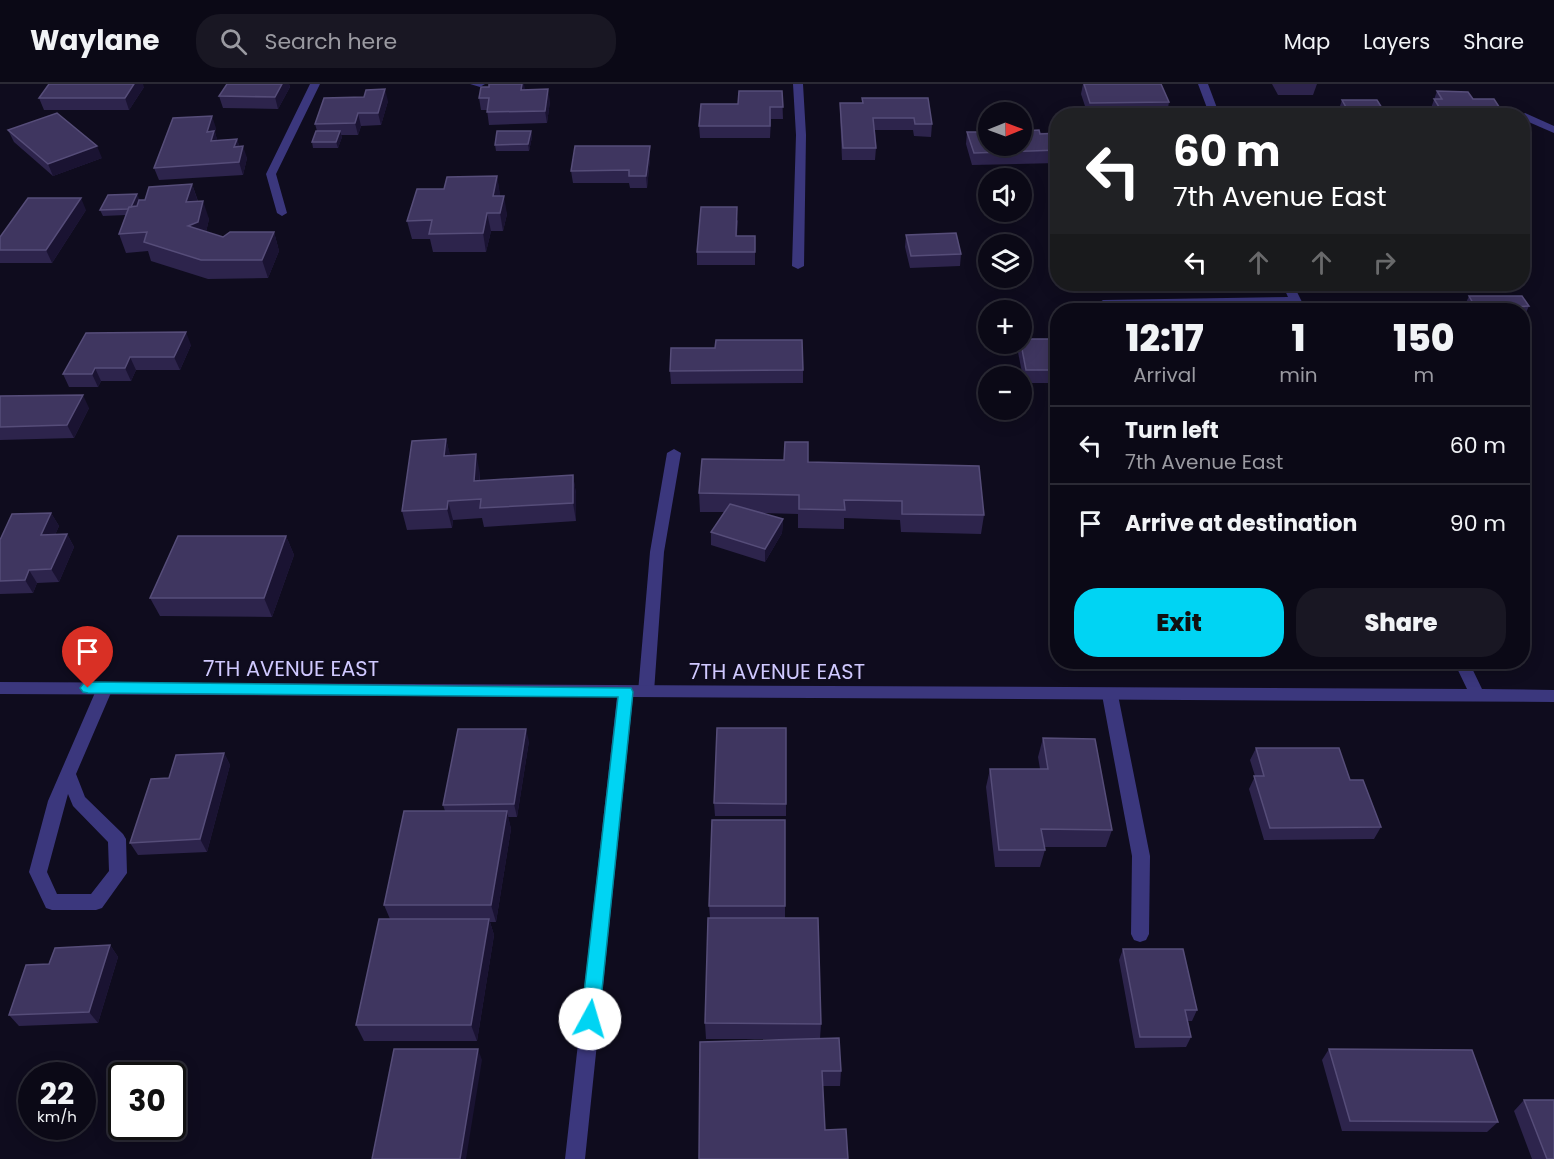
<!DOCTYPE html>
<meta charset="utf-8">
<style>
:root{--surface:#0b0916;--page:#191723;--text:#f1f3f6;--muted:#9a9aa1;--line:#2b2a35;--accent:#00d4f3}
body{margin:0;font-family:Poppins,sans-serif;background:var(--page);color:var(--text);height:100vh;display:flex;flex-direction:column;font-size:22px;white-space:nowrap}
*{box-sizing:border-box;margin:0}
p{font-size:20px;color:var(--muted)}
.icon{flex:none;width:33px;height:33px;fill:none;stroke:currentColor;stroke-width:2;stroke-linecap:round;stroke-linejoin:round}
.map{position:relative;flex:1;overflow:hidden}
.panel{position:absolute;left:1050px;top:219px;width:480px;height:366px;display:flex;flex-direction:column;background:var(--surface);border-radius:24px;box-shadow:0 3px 15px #0003,0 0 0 2px var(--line)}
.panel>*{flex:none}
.guide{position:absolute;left:1050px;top:24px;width:480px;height:183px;border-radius:24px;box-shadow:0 3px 15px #0003,0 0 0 2px var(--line);background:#202124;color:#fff;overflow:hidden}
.needle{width:39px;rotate:89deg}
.tools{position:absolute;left:978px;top:18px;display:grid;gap:12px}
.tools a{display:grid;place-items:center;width:54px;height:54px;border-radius:50%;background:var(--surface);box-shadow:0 3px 15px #0003,0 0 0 2px var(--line);font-size:30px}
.speed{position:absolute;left:18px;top:978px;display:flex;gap:12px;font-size:30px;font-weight:700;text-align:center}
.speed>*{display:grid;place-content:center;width:78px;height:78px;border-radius:50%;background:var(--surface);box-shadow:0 3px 15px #0003,0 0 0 2px var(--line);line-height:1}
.speed small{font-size:15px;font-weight:400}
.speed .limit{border:3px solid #111;border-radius:9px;background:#fff;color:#111}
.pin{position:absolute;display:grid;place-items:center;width:51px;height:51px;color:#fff;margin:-62px -26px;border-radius:50% 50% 50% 0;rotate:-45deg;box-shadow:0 0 6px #0007}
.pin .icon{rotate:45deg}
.me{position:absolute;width:66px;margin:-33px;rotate:6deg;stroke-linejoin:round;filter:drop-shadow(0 0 4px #0008)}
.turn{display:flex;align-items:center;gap:21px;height:126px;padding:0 24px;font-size:27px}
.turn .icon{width:78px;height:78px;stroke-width:2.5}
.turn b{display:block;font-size:42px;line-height:51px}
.lanes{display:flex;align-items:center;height:57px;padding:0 24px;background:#0003;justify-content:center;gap:30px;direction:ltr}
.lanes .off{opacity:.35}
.eta{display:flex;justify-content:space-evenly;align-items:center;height:102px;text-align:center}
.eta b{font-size:36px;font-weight:800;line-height:42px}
.action{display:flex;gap:12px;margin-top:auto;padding:12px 24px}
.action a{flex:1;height:69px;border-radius:24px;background:var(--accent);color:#111;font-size:24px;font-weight:800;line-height:69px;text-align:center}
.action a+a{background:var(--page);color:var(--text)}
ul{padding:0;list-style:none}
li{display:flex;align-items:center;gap:18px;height:78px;padding:0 24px;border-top:2px solid var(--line)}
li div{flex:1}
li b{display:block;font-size:22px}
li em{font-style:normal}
header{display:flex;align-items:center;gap:36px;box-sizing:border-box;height:84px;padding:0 30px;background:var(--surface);border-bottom:2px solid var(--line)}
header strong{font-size:28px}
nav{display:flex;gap:33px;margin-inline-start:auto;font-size:21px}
.search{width:420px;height:54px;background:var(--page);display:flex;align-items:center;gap:15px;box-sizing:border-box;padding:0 21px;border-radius:24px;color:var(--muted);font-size:22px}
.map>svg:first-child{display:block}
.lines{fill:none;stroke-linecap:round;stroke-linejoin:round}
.lane{fill:#3b377d;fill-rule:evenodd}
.street{fill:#3b377d;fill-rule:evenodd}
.wall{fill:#2d244c}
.shaded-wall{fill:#1a1332}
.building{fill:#3f3660;stroke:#564d79;stroke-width:1.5}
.route{fill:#00d4f3;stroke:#008a9e;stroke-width:1.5}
.labels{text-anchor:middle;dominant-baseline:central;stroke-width:4.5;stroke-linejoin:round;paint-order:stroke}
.street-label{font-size:21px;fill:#d0c9ff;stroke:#0f0c1e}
</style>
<header>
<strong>Waylane</strong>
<div class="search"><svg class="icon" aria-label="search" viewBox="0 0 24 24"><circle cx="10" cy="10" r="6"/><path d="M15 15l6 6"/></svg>Search here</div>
<nav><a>Map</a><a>Layers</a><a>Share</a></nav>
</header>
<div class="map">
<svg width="1554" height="1075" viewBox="0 0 1554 1075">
<rect width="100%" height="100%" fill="#0f0c1e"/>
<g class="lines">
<g class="lane">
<path d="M470,0h15l-5,3z"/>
<path d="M793,0h10l3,51 -2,131 -6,3 -6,-3 4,-131z"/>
<path d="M674,365l7,4 -17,99 -10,140 -2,4h-12l-2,-4 12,-140 17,-99z"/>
<path d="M105,598l6,2 2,4 -37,86 9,23 38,37 3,5 1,34 -25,35 -6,2h-44l-6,-2 -17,-36 19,-71 49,-113 2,-4zM68,710l5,12 35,36 1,29 -18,23h-34l-10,-22z"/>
<path d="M1110,605l6,2 2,4 32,161 -1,78 -3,6 -6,2 -6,-2 -3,-6 1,-78 -30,-161 2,-4z"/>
</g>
<g class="street">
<path d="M310,0h10l-44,90 11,39 -5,3 -5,-3 -11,-39z"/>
<path d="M1198,0h10l12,32h-10z"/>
<path d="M1525,29l29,13v7l-32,-14 -2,-3z"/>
<path d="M1282,200h11l13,26h-12l-3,-6 -188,4 -6,-4 6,-4 185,-3z"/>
<path d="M1454,578h15l13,27 72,1v12l-921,-5 -48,462h-20l52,-462 -617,-3v-12l1467,7z"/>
</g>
</g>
<g class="wall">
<path d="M227,0h62l1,3 -12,22 -55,-1 -4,-12z"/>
<path d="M489,0h35v6l26,11 -3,22 -58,2 -2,-15h-6l-2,-12 10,-11z"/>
<path d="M1083,0h78l8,18 -2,12 -79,1 -7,-21z"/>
<path d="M1272,0h45l-4,11h-35z"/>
<path d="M144,3l-15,23h-85l-5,-12z"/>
<path d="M782,7l1,28h-12l-1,19h-70l-1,-12 39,-22z"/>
<path d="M1437,7l36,8 32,17h-73l-2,-5z"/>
<path d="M862,14l70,26 -1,13 -17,-1 -1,-6h-38l1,18 -1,12h-33l-2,-45v-12h22z"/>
<path d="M1342,16l45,16h-47l-2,-4z"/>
<path d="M388,17l-7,24 -20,1 -3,9h-17l1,2 -4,11h-25l-1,-6 5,-11 -2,-7z"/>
<path d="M216,44l-1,4 2,8 20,-1 2,7 8,12 -4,17 -84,5 -5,-12z"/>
<path d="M8,46l94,28 -49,18 -39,-34z"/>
<path d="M531,47l1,6 -3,14h-33l-1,-6z"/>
<path d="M967,48l91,1v30l-86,2 -6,-21z"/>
<path d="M650,62v12l-3,30h-17l-1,-5h-56l-2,-12z"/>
<path d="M497,92l3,20 7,18 -4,17h-12l-5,21h-53l-3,-13h-18l-5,-18 37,-32z"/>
<path d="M192,100l6,17 11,18 -3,13 17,5 51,-5 5,19 -11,27 -60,1 -57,-18 -3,-10 -22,2 -7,-19 7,-19 -23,1 -3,-6 45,-10z"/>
<path d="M86,126l-34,53h-52v-26z"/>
<path d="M738,136l-1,16h18v29h-58v-13z"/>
<path d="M906,151l55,19 -1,12 -50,2 -5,-21z"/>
<path d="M1469,212l60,10 -6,13 2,3 -3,5v-17h-58l-1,-1z"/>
<path d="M86,249l105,12 -11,25h-44l-5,11h-30l-3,6h-29l-6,-13z"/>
<path d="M1058,255v44h-34l-6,-31 1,-8z"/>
<path d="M803,286v13l-132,1 -1,-13z"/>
<path d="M0,312l89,12 -15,30 -74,2z"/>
<path d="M446,355l4,17 30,17v8l93,-6 3,19v27l-92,6 -2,-9 -29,2 -1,8 -45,2 -5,-19z"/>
<path d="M808,378l176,53 -3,19 -80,-2 -1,-12 -56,-2v11l-46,-1v-14l-38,-1 23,6 -1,14 -17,29 -54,-17v-13l13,-20h-24l-1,-19z"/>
<path d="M51,429l8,13 -4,9 12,-1 7,13 -15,35 -22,1 -4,10 -33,1v-54z"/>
<path d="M286,452l8,19 -22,62 -112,-1 -10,-18z"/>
<path d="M786,644v88h-71l-1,-13z"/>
<path d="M1043,654l69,92 -6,17h-62l1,3 -5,17h-45l-9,-80 4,-18h50l-2,-12z"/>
<path d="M529,657l-12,76h-9l3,12 -15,93h-6l4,13 -17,106h-113l-8,-16 34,-106 -6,-14 61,-94 -2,-6z"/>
<path d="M1256,664l94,32 31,47 -7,12 -110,1 -15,-51 6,-13 -5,-16z"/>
<path d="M224,669l6,12 -23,87 -69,3 -8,-12 39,-65z"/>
<path d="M785,736v98l36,106 -1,15 21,32 -1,15h-17l-124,73 103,-120h-96l-1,-16 5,-105 -1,-12z"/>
<path d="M110,861l8,12 -20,66 -79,3 -10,-11 40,-51z"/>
<path d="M1123,865l74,61 -5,11h-4l3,16 -5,10 -51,1 -16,-88z"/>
<path d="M1329,965l169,73 -11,10 -145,-1 -20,-71z"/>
<path d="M1524,1016l30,59h-22l-18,-48z"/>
</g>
<g class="shaded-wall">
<path d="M134,0h9l1,3 -15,23 -4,-12z"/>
<path d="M282,0h7l1,3 -12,22 -3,-12z"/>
<path d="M522,0h2l1,5 -2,13 -2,-12z"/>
<path d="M385,5l3,12 -7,24 -3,-12z"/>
<path d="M548,5l2,12 -3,22 -2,-12z"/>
<path d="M358,29l3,13 -3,9 -3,-12z"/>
<path d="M212,32l4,12 -1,4 3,11 -3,10 -8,-21z"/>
<path d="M340,47l2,6 -4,11 -2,-6z"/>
<path d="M531,47l1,6 -3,14 -1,-7z"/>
<path d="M237,55l4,12 -7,-4z"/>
<path d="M97,62l5,12 -49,18 -5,-12z"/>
<path d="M243,62l4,12 -4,17 -4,-13z"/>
<path d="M650,62v12l-3,30 -1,-12z"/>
<path d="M497,92l3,18 -4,20 -3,-18z"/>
<path d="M192,100l6,18h-12z"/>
<path d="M137,110l3,6 -7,15 -3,-6z"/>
<path d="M504,112l3,18 -4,17 -3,-18z"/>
<path d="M81,114l5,12 -34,53 -6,-13z"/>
<path d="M203,117l6,18 -5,22 -16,-15z"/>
<path d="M487,129l4,18 -5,21 -3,-19z"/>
<path d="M274,148l5,19 -11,27 -6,-18z"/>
<path d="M186,248l5,13 -11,25 -6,-13z"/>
<path d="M130,273l6,13 -5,11 -6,-13z"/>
<path d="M95,284l6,13 -3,6 -6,-13z"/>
<path d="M83,311l6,13 -15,30 -7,-13z"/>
<path d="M446,355l5,19 -7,-2z"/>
<path d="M476,370l4,19 -2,27 -4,-19z"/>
<path d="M573,391l3,19v27l-3,-18z"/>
<path d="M448,417l5,19 -1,8 -5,-19z"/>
<path d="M51,429l8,13 -10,22 -8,-13z"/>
<path d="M783,435l-1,14 -17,29v-13z"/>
<path d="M67,450l7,13 -15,35 -8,-13z"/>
<path d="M286,452l8,19 -22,62 -8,-19z"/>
<path d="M29,486l8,13 -4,10 -8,-13z"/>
<path d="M526,645l3,12 -12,76 -3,-13z"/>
<path d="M224,669l6,12 -23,87 -7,-13z"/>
<path d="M507,727l4,18 -15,93 -5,-17z"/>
<path d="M489,835l5,16 -17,106 -6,-16z"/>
<path d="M110,861l8,12 -20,66 -9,-11z"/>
<path d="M478,965l4,11 -16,99h-6z"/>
</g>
<g class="building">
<path d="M49,0h85l-9,14h-86z"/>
<path d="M227,0h55l-7,13 -56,-1z"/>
<path d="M489,0h33l-1,6 27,-1 -3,22 -58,1 2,-14h-10l2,-11h8z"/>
<path d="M1084,0h77l8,18 -79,1z"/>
<path d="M385,5l-7,24h-20l-3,10 -40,1 9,-26 40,-1 2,-7z"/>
<path d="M739,7h43l1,16h-13v19h-71l2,-22h37z"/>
<path d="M1437,7l31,1 5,7h21l11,17 -61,-1 -10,-16h8z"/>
<path d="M862,14h66l4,26h-17l-1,-6h-41l3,30h-33l-3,-45h23z"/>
<path d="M1342,16h35l10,16h-36z"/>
<path d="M57,29l40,33 -49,18 -40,-34z"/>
<path d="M212,32l-5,16 7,-1 -3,10 26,-2 -3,8 9,-1 -4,16 -85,6 19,-50z"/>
<path d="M1039,46l1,4 18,-1v17l-84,3 -7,-21h21v14h34v-15z"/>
<path d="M316,47h24l-4,11h-24z"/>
<path d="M497,47h34l-3,13 -33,1z"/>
<path d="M575,62h75l-4,30h-17v-6l-58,1z"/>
<path d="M497,92l-4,20h11l-4,17h-13l-4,20 -54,1 3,-14 -25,1 10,-32h27l3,-12z"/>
<path d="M192,100l-6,18 17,-1 -5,21 -10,4 35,11 7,-5h44l-12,28h-61l-57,-18 3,-10 -28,2 10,-27 8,-1 2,-6h6l4,-13z"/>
<path d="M137,110l-6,13h-2l-1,2 -28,1 8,-15z"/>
<path d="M28,114h53l-35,52h-46v-13z"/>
<path d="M701,123h36l-1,29h19v16h-58z"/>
<path d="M956,149l5,21 -50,2 -5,-21z"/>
<path d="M1469,212h53l7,10 -14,1 2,3h-40z"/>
<path d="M1434,222l2,4h-67l-2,-3z"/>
<path d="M186,248l-12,25h-44l-5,11h-30l-3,6h-29l23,-41z"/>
<path d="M1022,255h36v31h-32l-5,-26z"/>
<path d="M716,256h86l1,30 -133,1 1,-23h44z"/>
<path d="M83,311l-16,30 -67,2v-31z"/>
<path d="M446,355l-2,17 32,-2 -2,27 99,-6v28l-93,5 1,-9 -33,2 -1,8 -45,2 10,-70z"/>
<path d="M785,358h23v20l171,4 5,49 -82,-1v-13l-58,-1 1,10 -46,-1v-14l-100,-2 3,-34 82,1z"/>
<path d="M730,420l53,15 -18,30 -54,-17z"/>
<path d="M51,429l-10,22 26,-1 -16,35 -22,1 -4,10 -25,1v-41l12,-26z"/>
<path d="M178,452h108l-22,62h-114z"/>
<path d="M717,644h69v76l-72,-1z"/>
<path d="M458,645h68l-12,75 -71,1z"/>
<path d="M1043,654l52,1 17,91 -71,-1 4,21h-46l-9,-81h58z"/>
<path d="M1256,664h83l11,32h13l18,47 -111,1 -16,-52h10z"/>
<path d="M224,669l-24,86 -70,4 21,-64 18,-1 7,-23z"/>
<path d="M404,727h103l-16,94h-107z"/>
<path d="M712,736h73v86h-76z"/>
<path d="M708,834h110l3,106 -116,-1z"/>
<path d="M379,835h110l-18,106h-115z"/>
<path d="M110,861l-21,67 -80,3 17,-50 23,-1 6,-16z"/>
<path d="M1123,865h60l14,61h-12l6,27h-51z"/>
<path d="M839,954l2,33h-19l3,59 21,-1 2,30h-149l1,-117z"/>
<path d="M394,965h84l-18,110h-88z"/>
<path d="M1329,965l143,1 26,72 -148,-1z"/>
<path d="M1524,1016h30v59h-7z"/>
</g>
<path class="route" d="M88,598l543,6 2,4 -34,327 -3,6 -6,2 -6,-2 -3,-6 37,-322 -530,-4 -5,-1 -3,-4 3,-4z"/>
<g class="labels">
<g class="street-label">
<text x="291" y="584">7TH AVENUE EAST</text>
<text x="777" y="587">7TH AVENUE EAST</text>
</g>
</g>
</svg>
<div class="tools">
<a><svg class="needle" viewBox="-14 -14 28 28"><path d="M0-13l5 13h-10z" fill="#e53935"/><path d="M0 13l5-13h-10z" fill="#9a9aa1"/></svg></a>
<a><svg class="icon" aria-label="sound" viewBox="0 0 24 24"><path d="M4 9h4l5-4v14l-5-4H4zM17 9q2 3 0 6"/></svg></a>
<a><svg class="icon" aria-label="layers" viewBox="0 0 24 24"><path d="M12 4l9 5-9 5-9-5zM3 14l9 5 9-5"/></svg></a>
<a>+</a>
<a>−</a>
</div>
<div class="speed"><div>22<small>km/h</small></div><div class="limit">30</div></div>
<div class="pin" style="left:88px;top:604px;background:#d93025"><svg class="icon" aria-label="arrive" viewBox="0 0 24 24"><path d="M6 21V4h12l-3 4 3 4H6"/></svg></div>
<svg class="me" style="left:590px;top:935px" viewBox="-20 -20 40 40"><circle r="19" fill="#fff"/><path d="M0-13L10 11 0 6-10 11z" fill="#00d4f3"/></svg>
<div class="guide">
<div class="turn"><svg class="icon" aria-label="left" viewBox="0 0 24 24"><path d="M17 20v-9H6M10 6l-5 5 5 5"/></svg><div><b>60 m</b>7th Avenue East</div></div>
<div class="lanes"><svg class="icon" aria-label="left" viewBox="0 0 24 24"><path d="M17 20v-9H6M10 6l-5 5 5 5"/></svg><svg class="icon off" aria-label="ahead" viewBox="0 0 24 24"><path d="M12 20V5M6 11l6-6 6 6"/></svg><svg class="icon off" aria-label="ahead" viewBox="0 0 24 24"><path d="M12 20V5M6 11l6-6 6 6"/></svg><svg class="icon off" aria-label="right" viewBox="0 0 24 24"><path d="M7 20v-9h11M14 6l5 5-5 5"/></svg></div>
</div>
<section class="panel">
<div class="eta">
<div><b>12:17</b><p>Arrival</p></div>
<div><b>1</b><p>min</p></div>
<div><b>150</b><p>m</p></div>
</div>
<ul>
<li><svg class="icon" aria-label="left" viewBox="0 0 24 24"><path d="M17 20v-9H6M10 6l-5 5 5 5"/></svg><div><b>Turn left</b><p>7th Avenue East</p></div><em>60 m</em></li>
<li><svg class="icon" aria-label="arrive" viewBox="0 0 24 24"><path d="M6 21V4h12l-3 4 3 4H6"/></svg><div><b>Arrive at destination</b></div><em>90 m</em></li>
</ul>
<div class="action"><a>Exit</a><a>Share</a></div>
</section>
</div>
